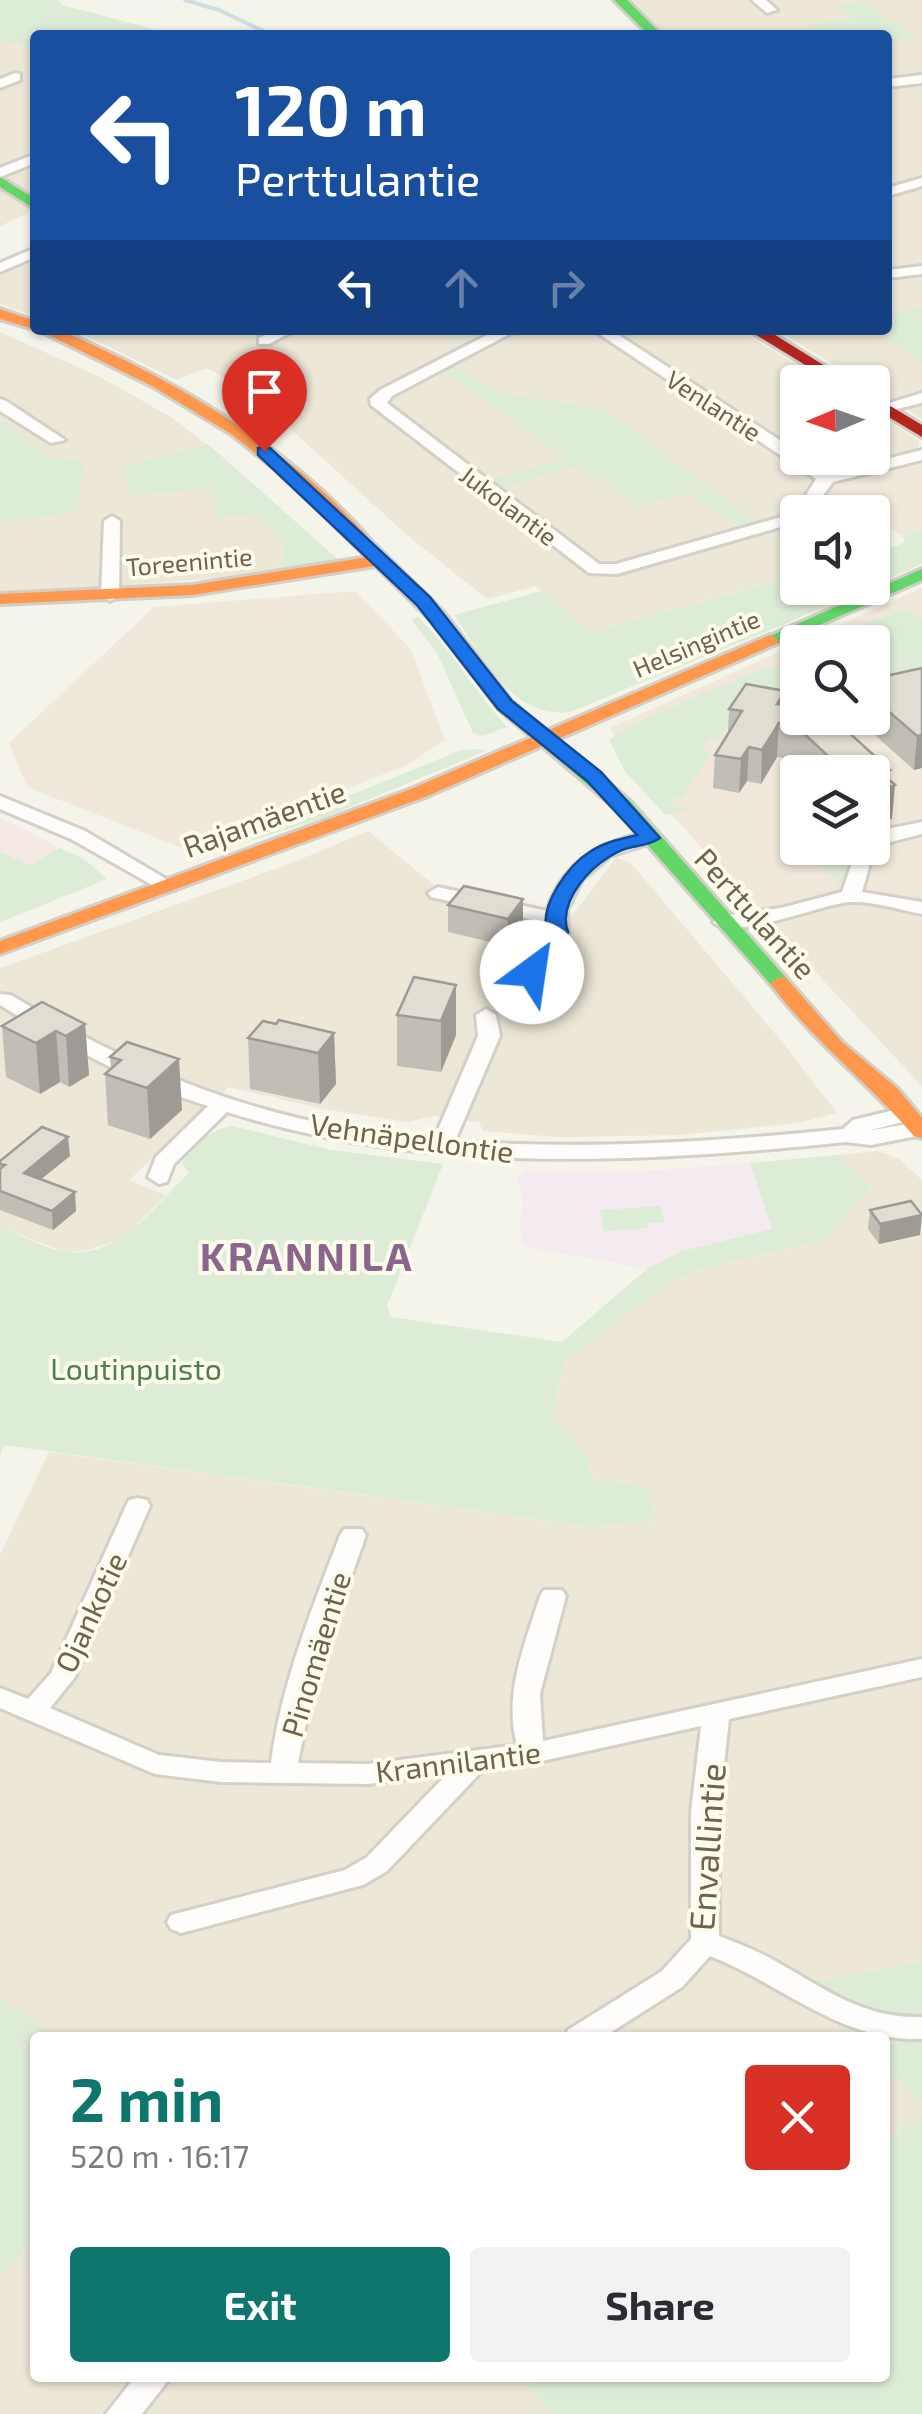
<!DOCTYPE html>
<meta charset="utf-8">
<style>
:root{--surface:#fff;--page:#f2f2f3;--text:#2b2b33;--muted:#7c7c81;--accent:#0f766e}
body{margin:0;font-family:"Exo 2",sans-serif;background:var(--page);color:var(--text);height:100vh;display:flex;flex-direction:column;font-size:38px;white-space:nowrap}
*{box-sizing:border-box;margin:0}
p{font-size:32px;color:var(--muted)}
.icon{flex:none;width:55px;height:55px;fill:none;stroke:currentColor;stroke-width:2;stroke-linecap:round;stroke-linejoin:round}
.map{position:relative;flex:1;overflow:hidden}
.side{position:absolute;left:30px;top:2032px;width:860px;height:350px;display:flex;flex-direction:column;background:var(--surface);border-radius:10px;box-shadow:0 2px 8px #0004}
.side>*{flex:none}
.banner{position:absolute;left:30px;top:30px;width:862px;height:305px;border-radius:10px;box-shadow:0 2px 8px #0004;background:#1a4fa0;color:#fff;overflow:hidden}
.needle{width:65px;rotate:268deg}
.buttons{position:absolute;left:780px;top:365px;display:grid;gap:20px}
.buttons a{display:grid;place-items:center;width:110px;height:110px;border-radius:10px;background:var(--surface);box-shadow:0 2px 8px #0004;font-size:50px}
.pin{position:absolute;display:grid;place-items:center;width:85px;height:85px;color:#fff;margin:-102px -42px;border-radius:50% 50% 50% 0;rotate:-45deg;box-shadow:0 0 10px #0007}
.pin .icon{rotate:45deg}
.me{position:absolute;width:110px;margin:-55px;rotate:31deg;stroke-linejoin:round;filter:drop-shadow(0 0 8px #0008)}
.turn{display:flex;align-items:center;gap:35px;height:210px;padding:0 40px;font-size:45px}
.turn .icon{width:130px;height:130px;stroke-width:2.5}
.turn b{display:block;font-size:70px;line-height:85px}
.lanes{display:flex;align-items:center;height:95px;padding:0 40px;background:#0003;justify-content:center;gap:50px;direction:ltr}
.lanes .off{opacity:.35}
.round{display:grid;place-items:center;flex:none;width:105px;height:105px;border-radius:10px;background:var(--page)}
.summary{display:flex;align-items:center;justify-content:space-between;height:170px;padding:0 40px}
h1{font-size:60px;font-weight:700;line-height:75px;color:var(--accent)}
.primary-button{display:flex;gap:20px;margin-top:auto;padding:20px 40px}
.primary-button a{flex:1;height:115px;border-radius:10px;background:var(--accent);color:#fff;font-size:40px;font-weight:700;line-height:115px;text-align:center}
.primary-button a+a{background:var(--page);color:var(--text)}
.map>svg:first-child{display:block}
.residential{fill:#ece7d7}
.commercial{fill:#f0e8da;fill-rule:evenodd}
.education{fill:#f4ebf1}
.medical{fill:#f6e8e2}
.green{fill:#ddecd7}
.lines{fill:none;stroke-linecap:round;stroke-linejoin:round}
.stream{stroke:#cedce3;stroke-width:4}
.street-casing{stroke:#d3d0c8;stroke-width:6}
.fast-casing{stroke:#d2cfc6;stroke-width:6}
.slow-casing{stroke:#d2cfc6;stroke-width:6}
.jam-casing{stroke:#d2cfc6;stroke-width:6}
.street{fill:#fefdfc;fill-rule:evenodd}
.fast{fill:#63d668;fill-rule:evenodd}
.slow{fill:#ff974d;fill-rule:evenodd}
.jam{fill:#b3261e;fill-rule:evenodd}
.wall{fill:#c1beb5}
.shaded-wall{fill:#9d9b93}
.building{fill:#e0ddd2;stroke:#9d9b93;stroke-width:2.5}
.route{fill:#1a73e8;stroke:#114b97;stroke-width:2.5}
.labels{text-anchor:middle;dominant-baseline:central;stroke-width:8;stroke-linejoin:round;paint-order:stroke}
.far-street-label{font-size:25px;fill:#70634e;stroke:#fdfbec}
.street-label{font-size:30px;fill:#70634e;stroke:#fdfbec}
.park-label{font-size:30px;fill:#4f7f4e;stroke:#fdfbec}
.near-street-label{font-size:35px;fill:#70634e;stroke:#fdfbec}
.district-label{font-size:40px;font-weight:bold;letter-spacing:2.5px;fill:#8a668c;stroke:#fdfbec}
</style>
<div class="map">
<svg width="922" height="2414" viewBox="0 0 922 2414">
<rect width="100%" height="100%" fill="#f5f4ea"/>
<g class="residential">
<path d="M633,0h289v419l-49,-31 -1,-6h-8l-88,-52h112v-295h-223z"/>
<path d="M0,41l35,8v161l-35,16z"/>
<path d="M35,258v58l-35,-12v-30z"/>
<path d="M73,330h521l12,8 30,-8h104l85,52h-27v76h74l1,-46 46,29 -1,7 -107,28 55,36h-68l-1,64 -206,56 -55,-46 -49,13 -80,-64 -156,-142 -44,-25 -30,12z"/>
<path d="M0,332l100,45 71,40 35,27 51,70 28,29 -7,31 -278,20z"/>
<path d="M368,831l66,54 138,30 44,-57 14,4 158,187 49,64 -39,10 -118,12 -121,2 -76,-6 -4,-9 -45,-6 -26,6 -85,-13 -94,-22 -100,93 37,15 -43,43 -38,13 -20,1 -65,-25v-259l289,-104z"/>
<path d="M851,896l71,12v178l-157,-168z"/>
<path d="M878,1151l21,8 23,21v782l-129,23 58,52h-794l-57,-38v-444l49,-103 543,75 65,-7 -11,-34 -54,-7 -7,-25 -33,-39 13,-56 98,-73 34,-16 130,-31 43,-53 -33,-31z"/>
<path d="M885,2068l37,33v14l-37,26z"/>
<path d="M35,2238v140h506l-14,9 23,27h-550v-137z"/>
</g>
<g class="commercial">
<path d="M922,460v70l-19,6 -30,-19 -1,-5h-6l-37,-23 28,-13z"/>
<path d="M922,588v320l-71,-12 -86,22 -139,-154 -16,-36 187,-84 1,74h74v-76h-71zM798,772h74v76h-74z"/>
<path d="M355,591l55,57 35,92 -38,25 -208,82h-20l-152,-60 -18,-44 145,-136z"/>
</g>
<path class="education" d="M750,1163l23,66 -91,22 -35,18 -124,-23 -4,-21 4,-22 -6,-26 9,-6h117z"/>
<path class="medical" d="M0,818l15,6 45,24 -31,19 -29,-13z"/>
<g class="green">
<path d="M0,0h57l6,5 112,30h-140v14l-35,-8z"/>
<path d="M864,2l52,36 -28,4v-7h-64l-14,-11 43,-5 -16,-14z"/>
<path d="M922,308v55l-45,-33h11v-16z"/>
<path d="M451,364l49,29 105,17 155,114 -17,6 -53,-37 -52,13 -59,-41 -81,24 -11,-9 81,-21 -129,-90z"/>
<path d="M5,422l45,36 34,2 -7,51 -77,12v-100z"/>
<path d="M208,444l132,117 -62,13 7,-31 -28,-29 -38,3 -8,-28 -83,6 -3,-29z"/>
<path d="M922,530v34l-49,22v-30l32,-14 -2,-6z"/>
<path d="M797,576l1,12h72c-100,43 -200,82 -300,124 -59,7 -87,-55 -116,-97l88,-24 49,41z"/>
<path d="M901,609l21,9v74l-49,7 -1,-57h-50z"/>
<path d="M418,617c34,33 57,75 89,110l-24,9 -10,-3 -36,-80 -26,-34z"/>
<path d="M764,668l19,1 14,13v29l-19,-17 -44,6 -8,13 8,2 -15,24 -9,-2 -8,13 8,3 -27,44 -13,3 6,9h17l-28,6 -41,-45 -15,-30 38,-22z"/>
<path d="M482,749l4,2 -160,66 -124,39 259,-106z"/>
<path d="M60,848l24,11 23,20 -107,43v-70l30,13z"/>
<path d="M805,848l50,3 -13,41 -4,2 -5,-5 9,-3z"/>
<path d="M232,1126l99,24 112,14 -56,142 4,11 171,25 85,-73 35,-18 90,-22 -22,-66 87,-8 33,31 -43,53 -130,31 -34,16 -98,73 -13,56 33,39 7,25 54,7 11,34 -65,7 -588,-82 -4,11v-229c21,8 45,22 67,25 52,7 89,-48 122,-79l-7,-9c10,-18 30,-36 50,-38z"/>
<path d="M660,1206l5,16 -18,1 1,5 -44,3 -4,-21z"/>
<path d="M922,1962v139l-37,-33v-30l-34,-1 -59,-52z"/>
<path d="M0,1999l57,38 -22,1v200l-35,39z"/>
<path d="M922,2115v299h-372l-23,-27 14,-9h344v-237z"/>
</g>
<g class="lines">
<path class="stream" d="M185,0l34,10 53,25"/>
<defs>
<g id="street">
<path d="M752,0h14l11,10 -10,3z"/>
<path d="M15,73l5,1v6l-20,8v-9z"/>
<path d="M922,75v8l-34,4v-8z"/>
<path d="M35,154v9l-35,14v-9z"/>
<path d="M922,178v8l-34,10v-8z"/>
<path d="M35,248v9l-35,15v-9z"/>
<path d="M922,266v8l-34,4v-8z"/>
<path d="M275,330h20l-26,14h-10v-6z"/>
<path d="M497,330h20l-125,66 -5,7 212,161h17l179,-51 21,-34 -223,-149h18l187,122v6h7l25,15 92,-23v10l-89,22 -22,30h-13v10l-181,52 -28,-1 -218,-168 -1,-6 10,-9z"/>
<path d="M922,393v10l-38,9 -8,-5z"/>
<path d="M0,399l6,2 59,39 -14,3 -51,-32z"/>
<path d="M112,516l8,5 -1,75 -9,5 -9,-5 3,-75z"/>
<path d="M0,796l85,35 93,55 -3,4h-14l-90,-51 -71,-30z"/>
<path d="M922,822v12l-47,12 -13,46 60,10v12c-22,-4 -49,-13 -71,-12 -29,1 -116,40 -138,20l10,-6 58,-8 61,-16 15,-44h15v-16z"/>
<path d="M650,831l10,6 -3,4 -47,15 -28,24 -15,30 1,22 -30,44h-14l-3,-4 27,-40 -2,-9 -115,-26 -3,-4 10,-6 109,24c16,-51 55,-68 103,-80z"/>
<path d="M0,994l11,1c132,81 268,133 423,144l44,-103 -2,-21 10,-6 10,6 4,21 -45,105c130,9 259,1 388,-12l10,-9 54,-13 11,7 -3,5 -48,12 53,-9 2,13 -51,10 -25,-3c-205,21 -419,33 -619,-30l-53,52 -7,18 -8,2 -11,-7 8,-20 52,-51c-74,-23 -141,-59 -208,-101z"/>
<path d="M138,1498l9,2 3,6 -75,171 -25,31 109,47 62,7 50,1c10,-79 41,-154 69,-228l4,-6h18l4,6 -52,148 -16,80 70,1 149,-19c-14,-51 8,-101 23,-149l4,-6h18l4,6 -26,98 3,47 379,-82v18l-193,42 -10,93v124c20,8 40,15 58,26 48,27 87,57 145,55v22c-81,3 -140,-55 -212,-83l-28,31 -80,51h-38l4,-8 94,-59 29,-32v-127l10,-86 -168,37 -49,6 -97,102 -24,14 -182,48 -10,-4 -4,-7 4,-7 174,-45 22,-13 81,-84 -80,11 -147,-2 -66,-8 -155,-66v-20l28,11 23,-26 75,-167 3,-6z"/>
<path d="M134,2378h36l-28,36h-36z"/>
</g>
<g id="fast">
<path d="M614,0h13l35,35h-13z"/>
<path d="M0,177l35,22v10l-35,-22z"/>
<path d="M369,544l6,1 69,68 67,88 119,100 157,178 3,4 -3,4h-14l-157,-178 -117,-100 -67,-88 -69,-68 -3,-4z"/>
<path d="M922,569v11l-146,64h-12l-3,-4z"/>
</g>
<g id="slow">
<path d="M0,309l35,12 2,9 -37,-11z"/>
<path d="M38,330h21l21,9c110,50 219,115 298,210l-9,5 -6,-1 -79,-77 -53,-42 -79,-48z"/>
<path d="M381,555l9,5 -3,4 -195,31 -192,9v-10l192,-9z"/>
<path d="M770,635l9,5 -3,4 -351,153 -425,157v-13l411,-152z"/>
<path d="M780,977l7,2 55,63 55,46 25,30v20l-8,-2c-46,-54 -102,-96 -144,-153z"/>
</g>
<g id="jam">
<path d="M748,330h19l84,52h-18z"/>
<path d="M872,395l50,30v12l-50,-30z"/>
</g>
</defs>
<use href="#street" class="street-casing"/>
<use href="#fast" class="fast-casing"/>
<use href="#slow" class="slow-casing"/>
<use href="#jam" class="jam-casing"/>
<use href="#street" class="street"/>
<use href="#fast" class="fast"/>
<use href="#slow" class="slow"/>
<use href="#jam" class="jam"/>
</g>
<g class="wall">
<path d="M922,668v100l-8,2 -58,-52h16v-39z"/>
<path d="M785,691v14l105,65 2,49 -20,-47h-64l-13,-12 -18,-3 -16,27 -14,-3 -8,12 -26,-5 2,-33 13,-22 1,-24z"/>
<path d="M523,899v27l-15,20 -60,-14v-27z"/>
<path d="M456,985v50l-15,37 -44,-6v-51z"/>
<path d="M85,1024l4,51 -20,12 -9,-5 -20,12 -34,-17 -4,-51z"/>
<path d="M334,1033l2,51 -16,20 -70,-15 -2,-51z"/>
<path d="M127,1042l55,68 -32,29 -42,-14 -3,-51 6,-5 -1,-12z"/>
<path d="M70,1156l-29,23 35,32 -23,19 -53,-20v-49z"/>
<path d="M870,1210l50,25 -41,9 -11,-15z"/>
</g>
<g class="shaded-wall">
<path d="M785,691l-2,33 -4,-1 -2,34 -16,27 1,-34 15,-46z"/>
<path d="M922,735v33l-8,2 3,-34z"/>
<path d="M749,747l-2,34 -8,12 2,-34z"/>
<path d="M890,770l-1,16 6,-1 -3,34 -20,4v-34l9,-17z"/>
<path d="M523,899v27l-15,20v-27z"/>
<path d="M456,985v50l-15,37v-51z"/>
<path d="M85,1024l4,51 -20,12 -3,-51z"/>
<path d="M56,1031l4,51 -20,12 -4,-51z"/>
<path d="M334,1033l2,51 -16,20 -2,-51z"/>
<path d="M179,1059l3,51 -32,29 -3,-51z"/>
<path d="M68,1137l2,19 -45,36 -1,-19z"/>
<path d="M75,1192l1,19 -23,19 -1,-19z"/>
<path d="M922,1215l-2,20 -41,9 1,-20z"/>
</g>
<g class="building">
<path d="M922,668v67l-5,1 -45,-39v-18z"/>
<path d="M746,684l39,7 -8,13 21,3v11h35l57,52 -9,2 14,13 -23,4v-17h-46l16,-3 -45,-42 -18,-4 -17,27 -13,-3 -8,12 -26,-4 27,-44 -13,-2z"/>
<path d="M464,886l59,13 -15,20 -60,-14z"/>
<path d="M414,977l42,8 -15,36 -44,-6z"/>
<path d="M42,1002l43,22 -19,12 -10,-5 -20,12 -34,-17z"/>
<path d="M279,1020l55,13 -16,20 -70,-15 15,-17 13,3z"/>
<path d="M127,1042l52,17 -32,29 -42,-14 16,-14 -11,-3z"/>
<path d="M42,1127l26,10 -44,36 51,19 -23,19 -52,-20v-22l5,-4 -5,-1v-3z"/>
<path d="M911,1201l11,14 -42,9 -10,-14z"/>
</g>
<path class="route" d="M258,448h12l160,149 82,104 89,71 59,66c-11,8 -25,7 -38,12 -29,12 -65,50 -54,82l-29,44 -7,2 -11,-6 26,-40c-8,-26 21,-67 44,-81 14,-9 29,-12 46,-16l-50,-54 -89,-72 -81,-104 -159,-150z"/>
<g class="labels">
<g class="far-street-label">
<text transform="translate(714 405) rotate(33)">Venlantie</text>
<text transform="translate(509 505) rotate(37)">Jukolantie</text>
<text transform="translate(189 561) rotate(-5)">Toreenintie</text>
<text transform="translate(696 643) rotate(-23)">Helsingintie</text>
</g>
<g class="street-label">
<text transform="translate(264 818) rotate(-20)">Rajamäentie</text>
<text transform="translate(756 913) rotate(48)">Perttulantie</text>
<text transform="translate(412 1137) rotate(8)">Vehnäpellontie</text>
<text transform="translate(90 1612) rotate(-65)">Ojankotie</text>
<text transform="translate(315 1654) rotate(-73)">Pinomäentie</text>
<text transform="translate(458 1761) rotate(-7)">Krannilantie</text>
</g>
<g class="park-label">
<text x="136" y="1368">Loutinpuisto</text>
</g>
<g class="near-street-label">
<text transform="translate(706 1847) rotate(-86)">Envallintie</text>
</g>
<g class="district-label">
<text x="307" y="1255">KRANNILA</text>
</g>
</g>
</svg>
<div class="buttons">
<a><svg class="needle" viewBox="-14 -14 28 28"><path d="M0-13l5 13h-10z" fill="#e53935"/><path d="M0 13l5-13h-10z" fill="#7c7c81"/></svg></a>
<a><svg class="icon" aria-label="sound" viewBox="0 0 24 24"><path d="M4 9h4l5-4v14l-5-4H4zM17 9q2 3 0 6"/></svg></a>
<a><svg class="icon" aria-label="search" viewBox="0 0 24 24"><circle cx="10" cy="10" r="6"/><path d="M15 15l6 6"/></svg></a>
<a><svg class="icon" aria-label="layers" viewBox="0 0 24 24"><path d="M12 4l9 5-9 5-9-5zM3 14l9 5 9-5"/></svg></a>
</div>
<div class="pin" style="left:264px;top:451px;background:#d93025"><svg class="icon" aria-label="arrive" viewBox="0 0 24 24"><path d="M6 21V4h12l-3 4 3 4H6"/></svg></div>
<svg class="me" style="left:532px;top:972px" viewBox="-20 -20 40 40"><circle r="19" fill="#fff"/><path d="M0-13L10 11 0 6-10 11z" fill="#1a73e8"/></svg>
<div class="banner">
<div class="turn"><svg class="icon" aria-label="left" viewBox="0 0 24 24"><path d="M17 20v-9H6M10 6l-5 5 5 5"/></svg><div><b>120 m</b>Perttulantie</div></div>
<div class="lanes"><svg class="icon" aria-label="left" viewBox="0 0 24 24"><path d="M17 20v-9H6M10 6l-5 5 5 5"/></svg><svg class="icon off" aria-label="ahead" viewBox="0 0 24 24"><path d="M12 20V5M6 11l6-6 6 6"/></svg><svg class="icon off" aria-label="right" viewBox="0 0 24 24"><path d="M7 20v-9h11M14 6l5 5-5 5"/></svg></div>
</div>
<section class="side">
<div class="summary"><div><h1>2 min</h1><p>520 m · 16:17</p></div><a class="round" style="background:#d93025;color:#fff"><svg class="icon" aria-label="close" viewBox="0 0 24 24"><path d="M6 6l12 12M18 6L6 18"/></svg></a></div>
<div class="primary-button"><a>Exit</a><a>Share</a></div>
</section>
</div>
